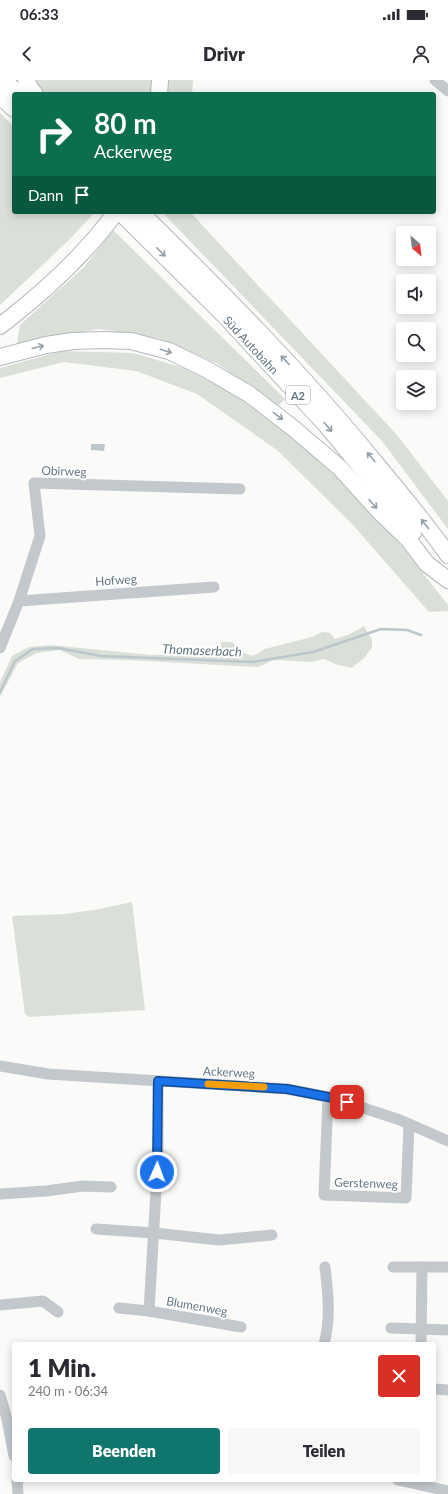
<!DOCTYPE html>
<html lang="de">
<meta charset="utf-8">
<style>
:root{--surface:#fff;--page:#f7f7f7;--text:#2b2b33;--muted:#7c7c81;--accent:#0f766e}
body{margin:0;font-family:Lato,sans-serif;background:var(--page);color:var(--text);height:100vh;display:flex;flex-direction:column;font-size:15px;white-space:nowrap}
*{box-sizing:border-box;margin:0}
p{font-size:13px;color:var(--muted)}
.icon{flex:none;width:22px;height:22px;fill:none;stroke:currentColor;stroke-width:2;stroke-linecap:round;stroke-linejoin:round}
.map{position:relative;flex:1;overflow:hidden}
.panel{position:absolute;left:12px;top:1262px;width:424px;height:140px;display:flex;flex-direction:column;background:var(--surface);border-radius:4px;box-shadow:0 2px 10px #0003}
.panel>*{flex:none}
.top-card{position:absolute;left:12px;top:12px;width:424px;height:122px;border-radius:4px;box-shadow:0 2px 10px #0003;background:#0b6e4f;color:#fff;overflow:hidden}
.needle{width:26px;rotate:152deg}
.fabs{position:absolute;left:396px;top:146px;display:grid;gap:8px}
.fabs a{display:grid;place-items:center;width:40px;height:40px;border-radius:4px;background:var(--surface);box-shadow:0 2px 10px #0003;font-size:20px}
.pin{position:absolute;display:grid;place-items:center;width:34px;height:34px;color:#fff;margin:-17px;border-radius:8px;box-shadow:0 2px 6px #0006}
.me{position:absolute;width:44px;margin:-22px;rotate:2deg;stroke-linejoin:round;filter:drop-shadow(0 0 3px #0008)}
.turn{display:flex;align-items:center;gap:14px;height:84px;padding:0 16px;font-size:18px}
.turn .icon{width:52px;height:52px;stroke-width:2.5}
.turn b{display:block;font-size:28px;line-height:34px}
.then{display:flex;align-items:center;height:38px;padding:0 16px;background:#0003;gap:8px;font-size:15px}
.round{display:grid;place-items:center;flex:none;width:42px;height:42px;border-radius:4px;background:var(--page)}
.summary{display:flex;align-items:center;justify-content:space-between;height:68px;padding:0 16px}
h1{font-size:24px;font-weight:800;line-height:30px}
.primary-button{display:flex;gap:8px;margin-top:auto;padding:8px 16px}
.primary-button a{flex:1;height:46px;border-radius:4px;background:var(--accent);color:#fff;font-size:16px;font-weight:800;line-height:46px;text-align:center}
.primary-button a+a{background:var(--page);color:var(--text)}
.status{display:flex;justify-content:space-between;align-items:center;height:28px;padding:0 20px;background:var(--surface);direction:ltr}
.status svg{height:11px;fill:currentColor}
header{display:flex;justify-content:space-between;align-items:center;height:52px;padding:0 16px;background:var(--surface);font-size:18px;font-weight:800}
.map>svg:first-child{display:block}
.green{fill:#dadfd7}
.water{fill:#bbc7cb}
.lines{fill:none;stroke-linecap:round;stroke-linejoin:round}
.stream{stroke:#bbc7cb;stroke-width:2.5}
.highway-casing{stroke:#b4b9bd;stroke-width:18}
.minor{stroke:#c3c8cc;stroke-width:11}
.highway{stroke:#fff;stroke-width:16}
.oneway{stroke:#939fa8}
.route-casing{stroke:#114b97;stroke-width:10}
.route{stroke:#1a73e8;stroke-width:7}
.slow{stroke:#f59e0b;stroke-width:7}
.labels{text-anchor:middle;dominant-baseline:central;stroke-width:4;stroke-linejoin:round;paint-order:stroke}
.shield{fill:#fff;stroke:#939fa8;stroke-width:1}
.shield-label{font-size:11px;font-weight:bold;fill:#657683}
.street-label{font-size:12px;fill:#657683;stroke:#fff}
.water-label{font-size:13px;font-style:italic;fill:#60757c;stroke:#fff}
</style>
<div class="status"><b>06:33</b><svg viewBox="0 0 49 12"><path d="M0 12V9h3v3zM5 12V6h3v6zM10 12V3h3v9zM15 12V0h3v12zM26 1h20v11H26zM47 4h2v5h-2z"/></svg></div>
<header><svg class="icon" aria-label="back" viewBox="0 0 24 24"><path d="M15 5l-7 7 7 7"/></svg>Drivr<svg class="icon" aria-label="person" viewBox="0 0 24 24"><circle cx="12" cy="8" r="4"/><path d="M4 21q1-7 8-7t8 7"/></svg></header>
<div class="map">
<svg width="448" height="1414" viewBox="0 0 448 1414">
<rect width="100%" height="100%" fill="#fafaf8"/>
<g class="green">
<path d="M22,0h171l-1,14h-155z"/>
<path d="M0,33l14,14v85h81l-24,26 -71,67z"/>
<path d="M162,132h28l207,223 51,66v28l-66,-88z"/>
<path d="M113,150l172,169 -7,7 -60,-42 -56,-25 -63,-10 -82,15 3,-19 64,-58z"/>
<path d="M62,271l71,2 48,14 48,24 58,42 61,54 52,57 48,61v6l-19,1 -76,-87 -76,-75 -80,-56 -61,-23 -72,-9 -64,16v-10z"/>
<path d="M364,546l8,14v8l-8,10 -12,10 -14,-3 -14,-6 -12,3 -38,-2 -16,7 -130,-7 -49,-1 -19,-9 -23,3 -19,10 -18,34v-15l12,-26 17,-9 22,-2 100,10 69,-2 1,-11h11l12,11 9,3 12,-7 47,-12 10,-5 8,1 5,6 15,-5z"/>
<path d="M132,822l13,108 -116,7 -4,-3 -13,-98 54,-2 34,-5z"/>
</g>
<path class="water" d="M91,364h14l-1,7 -13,-1z"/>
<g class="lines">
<path class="stream" d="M0,612l15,-31 18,-12 25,-1 43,8 152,6 60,-10 68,-23 26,1 14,5"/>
<defs>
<g id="highway">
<path d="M4,0l14,14"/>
<path d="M26,0l4,8 5,6"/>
<path d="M159,14l1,-14"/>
<path d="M0,16l14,13"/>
<path d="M120,132l104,103 102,110 58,70 29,38"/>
<path d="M140,132c81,79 161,160 233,248 26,31 52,62 75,95"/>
<path d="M0,246c43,-33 84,-70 116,-114"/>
<path d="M0,277l46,-12 27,-4 29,-1 29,1 38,10 37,18 43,25 44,34 47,40 39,43 29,28 19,25 21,16"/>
</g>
</defs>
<use href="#highway" class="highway-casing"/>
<g class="minor">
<path d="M435,0l13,11"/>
<path d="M19,521l195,-14"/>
<path d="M0,568l19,-47 21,-65 -6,-53 206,6"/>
<path d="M0,986l48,8 239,15 46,9 67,22 48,21"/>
<path d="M328,1017l-4,98 82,3 3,-74"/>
<path d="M0,1114l46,-3 37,-5 28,1"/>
<path d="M96,1149l58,4 65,7 53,-5"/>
<path d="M393,1187h55"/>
<path d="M0,1225l43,-4 15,11"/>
<path d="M119,1228l30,3 92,16"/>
<path d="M149,1231l9,-154v-76"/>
<path d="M391,1248l57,2"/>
<path d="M324,1264c7,-26 4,-51 1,-77"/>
<path d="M421,1264l1,-77"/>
<path d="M434,1309l14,1"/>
<path d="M0,1315l7,24 7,37"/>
<path d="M17,1400l1,14"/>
<path d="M398,1400l50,11"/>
</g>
<use href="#highway" class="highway"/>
</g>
<defs><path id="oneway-shaft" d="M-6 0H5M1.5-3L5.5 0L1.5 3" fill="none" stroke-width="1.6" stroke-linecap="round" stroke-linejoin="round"/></defs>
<g class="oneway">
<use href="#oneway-shaft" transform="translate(161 172) rotate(45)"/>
<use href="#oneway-shaft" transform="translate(38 267) rotate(-14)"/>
<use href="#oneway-shaft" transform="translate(166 271) rotate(17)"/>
<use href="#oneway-shaft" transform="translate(285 280) rotate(-133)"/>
<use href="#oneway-shaft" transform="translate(278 336) rotate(37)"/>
<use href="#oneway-shaft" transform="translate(328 347) rotate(49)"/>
<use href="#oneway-shaft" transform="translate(371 377) rotate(-130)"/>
<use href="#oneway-shaft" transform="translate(373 424) rotate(48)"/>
<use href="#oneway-shaft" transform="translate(425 444) rotate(-128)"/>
</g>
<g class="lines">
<defs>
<path id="route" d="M157,1092l1,-91 129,8 46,9 14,4"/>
</defs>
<use href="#route" class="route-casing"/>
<use href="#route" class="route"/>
<path class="slow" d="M208,1004l56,3"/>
</g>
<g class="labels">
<rect class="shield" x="286" y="306" width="24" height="18" rx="3"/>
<g class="shield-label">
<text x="298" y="315">A2</text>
</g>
<g class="street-label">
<text transform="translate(251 265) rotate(47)">Süd Autobahn</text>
<text transform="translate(64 391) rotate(2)">Obirweg</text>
<text transform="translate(116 500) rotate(-4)">Hofweg</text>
<text transform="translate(229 992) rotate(3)">Ackerweg</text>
<text transform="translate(366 1103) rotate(2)">Gerstenweg</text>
<text transform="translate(197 1226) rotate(10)">Blumenweg</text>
</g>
<g class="water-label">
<text transform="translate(202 570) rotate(2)">Thomaserbach</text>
</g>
</g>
</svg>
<div class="fabs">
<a><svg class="needle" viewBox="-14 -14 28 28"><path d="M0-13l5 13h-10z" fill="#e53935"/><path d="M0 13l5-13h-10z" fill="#7c7c81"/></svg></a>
<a><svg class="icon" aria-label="sound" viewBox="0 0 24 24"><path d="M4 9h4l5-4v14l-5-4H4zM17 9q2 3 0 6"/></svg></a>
<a><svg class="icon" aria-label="search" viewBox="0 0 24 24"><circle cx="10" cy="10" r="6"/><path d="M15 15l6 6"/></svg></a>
<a><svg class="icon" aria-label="layers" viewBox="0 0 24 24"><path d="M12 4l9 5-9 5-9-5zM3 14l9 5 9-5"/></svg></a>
</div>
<div class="pin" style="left:347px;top:1022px;background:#d93025"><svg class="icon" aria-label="arrive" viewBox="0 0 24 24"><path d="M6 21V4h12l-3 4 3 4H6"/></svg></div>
<svg class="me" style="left:157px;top:1092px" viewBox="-20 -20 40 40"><circle r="17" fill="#1a73e8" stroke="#fff" stroke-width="3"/><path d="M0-11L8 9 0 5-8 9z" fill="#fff"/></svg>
<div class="top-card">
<div class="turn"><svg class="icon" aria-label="right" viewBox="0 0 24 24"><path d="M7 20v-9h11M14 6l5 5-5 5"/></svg><div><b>80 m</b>Ackerweg</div></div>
<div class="then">Dann<svg class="icon" aria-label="arrive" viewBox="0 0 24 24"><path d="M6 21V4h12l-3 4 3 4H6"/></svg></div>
</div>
<section class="panel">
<div class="summary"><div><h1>1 Min.</h1><p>240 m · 06:34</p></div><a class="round" style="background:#d93025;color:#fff"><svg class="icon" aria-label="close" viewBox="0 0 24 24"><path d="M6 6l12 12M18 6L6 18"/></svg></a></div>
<div class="primary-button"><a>Beenden</a><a>Teilen</a></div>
</section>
</div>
